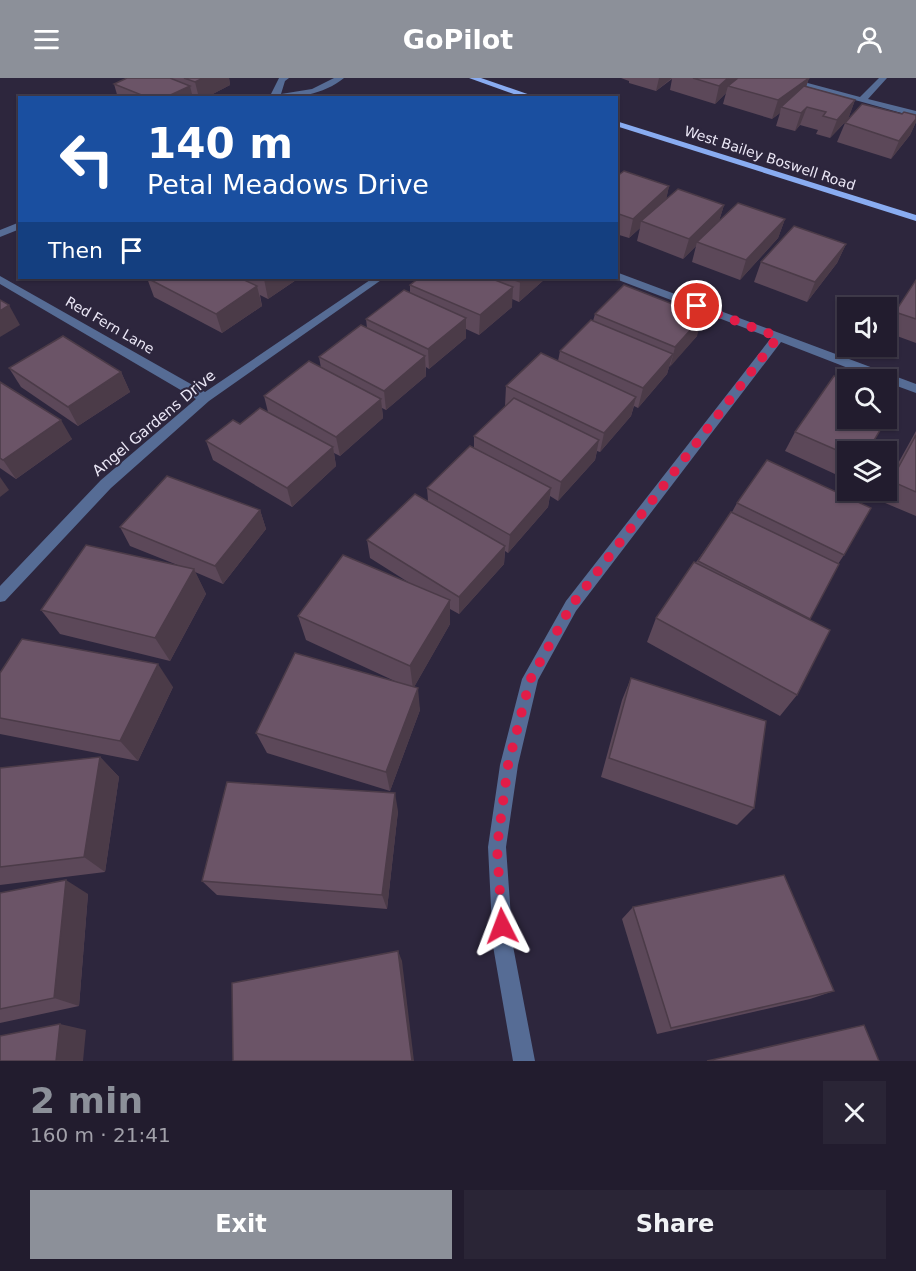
<!DOCTYPE html>
<meta charset="utf-8">
<style>
:root{--surface:#221c2e;--page:#2a2536;--text:#f1f3f6;--muted:#a2a1aa;--line:#3f3a4a;--accent:#8c9099}
body{margin:0;font-family:"DejaVu Sans",sans-serif;background:var(--page);color:var(--text);height:100vh;display:flex;flex-direction:column;font-size:22px;white-space:nowrap}
*{box-sizing:border-box;margin:0}
p{font-size:20px;color:var(--muted)}
.icon{flex:none;width:33px;height:33px;fill:none;stroke:currentColor;stroke-width:2;stroke-linecap:round;stroke-linejoin:round}
.map{position:relative;height:983px;overflow:hidden}
.side{display:flex;flex-direction:column;background:var(--surface);flex:1}
.side>*{flex:none}
.guide{position:absolute;left:18px;top:18px;width:600px;height:183px;border-radius:0px;box-shadow:0 2px 4px #0004,0 0 0 2px var(--line);background:#1a4fa0;color:#fff;overflow:hidden}
.fabs{position:absolute;left:837px;top:219px;display:grid;gap:12px}
.fabs a{display:grid;place-items:center;width:60px;height:60px;border-radius:0px;background:var(--surface);box-shadow:0 2px 4px #0004,0 0 0 2px var(--line);font-size:30px}
.pin{position:absolute;display:grid;place-items:center;width:51px;height:51px;color:#fff;margin:-26px;border:3px solid #fff;border-radius:50%;box-shadow:0 2px 6px #0007}
.me{position:absolute;width:66px;margin:-33px;rotate:357deg;stroke-linejoin:round;filter:drop-shadow(0 0 4px #0008)}
.turn{display:flex;align-items:center;gap:21px;height:126px;padding:0 30px;font-size:27px}
.turn .icon{width:78px;height:78px;stroke-width:2.5}
.turn b{display:block;font-size:42px;line-height:51px}
.then{display:flex;align-items:center;height:57px;padding:0 30px;background:#0003;gap:12px;font-size:22px}
.round{display:grid;place-items:center;flex:none;width:63px;height:63px;border-radius:0px;background:var(--page)}
.summary{display:flex;align-items:center;justify-content:space-between;height:102px;padding:0 30px}
h1{font-size:36px;font-weight:700;line-height:45px;color:var(--accent)}
.cta{display:flex;gap:12px;margin-top:auto;padding:12px 30px}
.cta a{flex:1;height:69px;border-radius:0px;background:var(--accent);color:#fff;font-size:24px;font-weight:700;line-height:69px;text-align:center}
.cta a+a{background:var(--page);color:var(--text)}
header{display:flex;justify-content:space-between;align-items:center;height:78px;padding:0 30px;background:var(--accent);color:#fff;font-size:27px;font-weight:700}
.map>svg:first-child{display:block}
.lines{fill:none;stroke-linecap:round;stroke-linejoin:round}
.minor{fill:#566c95;fill-rule:evenodd}
.major{fill:#89acf1;fill-rule:evenodd}
.wall{fill:#5c4859}
.shaded-wall{fill:#4b3b48}
.building{fill:#6b5467;stroke:#4b3b48;stroke-width:1.5}
.route{stroke:#e11d48;stroke-width:10;stroke-dasharray:0 18}
.labels{text-anchor:middle;dominant-baseline:central;stroke-width:4.5;stroke-linejoin:round;paint-order:stroke}
.far-street-label{font-size:14px;fill:#ebe7f6;stroke:#2d263d}
.street-label{font-size:15px;fill:#ebe7f6;stroke:#2d263d}
</style>
<header><svg class="icon" aria-label="menu" viewBox="0 0 24 24"><path d="M4 6h16M4 12h16M4 18h16"/></svg>GoPilot<svg class="icon" aria-label="person" viewBox="0 0 24 24"><circle cx="12" cy="8" r="4"/><path d="M4 21q1-7 8-7t8 7"/></svg></header>
<div class="map">
<svg width="916" height="983" viewBox="0 0 916 983">
<rect width="100%" height="100%" fill="#2d263d"/>
<g class="lines">
<g class="minor">
<path d="M279,0h10l-4,3 -4,13 31,-5 22,-11h10c-21,17 -48,20 -75,20z"/>
<path d="M776,0h13l71,19 19,-19h8l-19,21 48,12v6z"/>
<path d="M20,144v7l-20,8v-7z"/>
<path d="M616,194l300,112v9l-30,-11v-2h-7l-98,-38 -205,269 -38,69 -20,85 -12,82 7,99 22,115h-22l-20,-115 -5,-99 12,-82 22,-86 44,-78 205,-263 -158,-60h3z"/>
<path d="M0,198l205,116 168,-114h11l-175,123 -98,87 -106,113 -5,1v-16l101,-106 95,-81 -196,-115z"/>
</g>
<g class="major">
<path d="M469,0h12l58,20h-14z"/>
<path d="M616,43l300,94v6l-300,-95z"/>
</g>
</g>
<g class="wall">
<path d="M127,0h102l1,7 -25,13h-87l-4,-14z"/>
<path d="M621,0h188l-3,9 49,13 -7,19 -18,19 -14,-4 2,-4 -18,-5 -5,6 -19,-5 4,-13 -8,6 -49,-15 3,-11 -11,11 -45,-14 2,-11 -16,12 -27,-8v-2z"/>
<path d="M902,36l14,1v7l-6,13 -19,24 -54,-17 8,-19z"/>
<path d="M616,99l53,9 -3,13 58,6 -5,16 66,-2 -7,19 -38,42 -48,-18 4,-16 -13,13 -46,-18 3,-13 -11,10 -13,-4z"/>
<path d="M846,166l-9,19 -30,39 -53,-20 7,-20z"/>
<path d="M147,200h152l-31,21 -8,-4 2,11 -40,27 -68,-36z"/>
<path d="M419,200h127l-27,24 -7,-3v8l-33,28 -13,-6v9l-37,31 -3,-2v9l-40,34 -4,-2 1,10 -43,38 -6,-3 2,13 -44,41 -79,-47 -7,-19 34,-17 28,-12 -4,-16 57,-28 -2,-11 48,-29 -1,-9 44,-26v-8z"/>
<path d="M916,202v63l-30,-11v-4l9,-16z"/>
<path d="M595,236l102,22 -28,31 -2,7 -29,34 -4,-2 -3,10 -31,36 -3,-1 -2,9 -37,41 -8,-5 -2,11 -40,46 -3,-2 -1,13 -45,50 -9,-5v15l-36,63 6,23 -30,81 -123,-38 -11,-20 143,-50 -93,-43 -8,-24 110,-34 -38,-24 -3,-18 61,-39 -1,-13 47,-40v-12l32,-30h-1l1,-20 52,-25 2,-10 33,-30z"/>
<path d="M9,290l112,4 9,20 -52,34 -57,-39z"/>
<path d="M0,304l72,57 -56,40 -16,-11z"/>
<path d="M916,353v85l-38,-16 5,-10h3v-5z"/>
<path d="M795,354l53,20v28l-63,-29z"/>
<path d="M737,425l107,52 -6,9h1l-30,56 -12,75 -17,21 -133,-74 9,-24 76,-106z"/>
<path d="M260,432l6,19 -43,55 -28,-12 11,22 -36,67 -110,-27 -19,-24 139,-44 -50,-20 -10,-19z"/>
<path d="M0,595l173,14 -35,74 -138,-27z"/>
<path d="M631,600l123,130 -17,17 -136,-48 21,-77z"/>
<path d="M100,679l19,20 -14,95 -105,13v-117z"/>
<path d="M398,733l-11,98 -170,-14 -15,-14z"/>
<path d="M0,815l88,1 -9,112 -79,17z"/>
<path d="M633,829l201,84 -24,8 -153,35 -35,-115z"/>
</g>
<g class="shaded-wall">
<path d="M203,0h26l1,7 -25,13h-6l-4,-16z"/>
<path d="M659,0h13l-16,13z"/>
<path d="M728,0h14l-14,8 -2,7 -11,11 4,-18z"/>
<path d="M809,0l-6,18 -22,11 -1,6 -8,6 6,-19z"/>
<path d="M190,8l3,12h-29z"/>
<path d="M855,22l-7,19 -18,19 7,-18z"/>
<path d="M807,29l-7,18 -5,6 6,-18z"/>
<path d="M916,41v3l-6,13 -19,24 8,-18z"/>
<path d="M669,108l-4,20 -24,15 -1,7 -11,10 4,-19z"/>
<path d="M724,127l-6,19 -21,18 -1,4 -13,13 6,-20z"/>
<path d="M785,141l-7,19 -38,42 6,-20z"/>
<path d="M846,166l-9,19 -30,39 8,-20z"/>
<path d="M266,200h33l-31,21 -4,-20z"/>
<path d="M526,200h20l-27,24 1,-20z"/>
<path d="M257,208l5,20 -40,27 -6,-19z"/>
<path d="M513,209l-1,20 -33,28 1,-20z"/>
<path d="M9,227l11,20 -20,12v-26z"/>
<path d="M703,238l-6,20 -27,31 5,-20z"/>
<path d="M466,240v20l-37,31 -1,-20z"/>
<path d="M673,276l-6,20 -29,34 5,-20z"/>
<path d="M425,278l1,20 -40,34 -2,-19z"/>
<path d="M121,294l9,20 -52,34 -10,-19z"/>
<path d="M636,319l-5,19 -31,36 4,-19z"/>
<path d="M381,321l2,19 -43,38 -4,-19z"/>
<path d="M61,342l11,19 -56,40 -13,-19z"/>
<path d="M599,362l-4,20 -37,41 3,-19z"/>
<path d="M333,369l3,19 -44,41 -5,-19z"/>
<path d="M0,399l9,13 -9,7z"/>
<path d="M551,410l-3,19 -40,46 2,-18z"/>
<path d="M260,432l6,19 -43,55 -8,-18z"/>
<path d="M505,468l-1,18 -45,50v-17z"/>
<path d="M194,491l12,25 -36,67 -15,-23z"/>
<path d="M450,522v24l-37,65 -3,-23z"/>
<path d="M158,586l15,23 -35,74 -18,-20z"/>
<path d="M418,610l2,22 -30,81 -4,-19z"/>
<path d="M100,679l19,20 -14,95 -21,-15z"/>
<path d="M395,715l3,18 -11,98 -5,-14z"/>
<path d="M66,802l22,14 -9,112 -25,-8z"/>
<path d="M398,873l4,10 12,100h-2z"/>
<path d="M60,946l26,6 -3,31h-27z"/>
</g>
<g class="building">
<path d="M127,0h43l20,8 -26,12h-15l-35,-14z"/>
<path d="M184,0h19l-8,4z"/>
<path d="M693,0h35l-9,8z"/>
<path d="M738,0h71l-31,22 -50,-14z"/>
<path d="M804,8l51,14 -18,20 -14,-4 3,-4 -19,-5 -6,6 -20,-6z"/>
<path d="M862,26l40,10 2,-2 12,3v4l-17,22 -54,-18z"/>
<path d="M624,93l45,15 -36,33 -17,-6v-36z"/>
<path d="M678,111l46,16 -35,34 -48,-18z"/>
<path d="M738,125l47,16 -39,41 -49,-18z"/>
<path d="M794,148l52,18 -31,38 -54,-20z"/>
<path d="M147,200h93l17,8 -41,28z"/>
<path d="M419,200h71l23,9 -33,28 -70,-30z"/>
<path d="M509,200h17l-6,4z"/>
<path d="M916,202v39l-21,-7z"/>
<path d="M624,207l79,31 -28,31 -80,-33z"/>
<path d="M404,212l62,28 -38,31 -62,-30z"/>
<path d="M0,222l9,5 -9,6z"/>
<path d="M591,242l82,34 -30,34 -83,-37z"/>
<path d="M361,247l64,31 -41,35 -65,-34z"/>
<path d="M63,258l58,36 -53,35 -59,-39z"/>
<path d="M541,275l95,44 -32,36 -98,-47z"/>
<path d="M309,283l72,38 -45,38 -72,-41z"/>
<path d="M834,298l14,6v36h38v-20l11,4 -30,50h-19v3l-53,-23z"/>
<path d="M0,304l61,38 -58,40 -3,-2z"/>
<path d="M514,320l85,42 -38,42 -87,-46z"/>
<path d="M260,330l73,39 -46,41 -81,-47 27,-21 7,4z"/>
<path d="M916,357v57l-25,-11z"/>
<path d="M470,368l81,42 -41,47 -83,-47z"/>
<path d="M767,382l104,48 -27,47 -107,-52z"/>
<path d="M167,398l93,34 -45,56 -95,-39z"/>
<path d="M415,416l90,52 -46,51 -92,-57z"/>
<path d="M731,434l108,52 -29,55 -112,-58z"/>
<path d="M86,467l108,24 -39,69 -114,-28z"/>
<path d="M343,477l107,45 -40,66 -112,-50z"/>
<path d="M694,484l136,68 -33,65 -141,-77z"/>
<path d="M22,561l136,25 -38,77 -120,-23v-45z"/>
<path d="M295,575l123,35 -32,84 -130,-39z"/>
<path d="M631,600l135,43 -12,87 -145,-50z"/>
<path d="M100,679l-16,100 -84,10v-99z"/>
<path d="M227,704l168,11 -13,102 -180,-14z"/>
<path d="M784,797l50,116 -163,37 -38,-121z"/>
<path d="M66,802l-12,118 -54,11v-116z"/>
<path d="M398,873l14,110h-179l-1,-78z"/>
<path d="M60,946l-4,37h-56v-25z"/>
<path d="M864,947l15,36h-172z"/>
</g>
<g class="lines">
<path class="route" d="M502,848l-5,-79 11,-82 22,-85 41,-74 207,-269 -81,-31"/>
</g>
<g class="labels">
<g class="far-street-label">
<text transform="translate(770 80) rotate(18)">West Bailey Boswell Road</text>
<text transform="translate(110 247) rotate(30)">Red Fern Lane</text>
</g>
<g class="street-label">
<text transform="translate(154 345) rotate(-40)">Angel Gardens Drive</text>
</g>
</g>
</svg>
<div class="fabs">
<a><svg class="icon" aria-label="sound" viewBox="0 0 24 24"><path d="M4 9h4l5-4v14l-5-4H4zM17 9q2 3 0 6"/></svg></a>
<a><svg class="icon" aria-label="search" viewBox="0 0 24 24"><circle cx="10" cy="10" r="6"/><path d="M15 15l6 6"/></svg></a>
<a><svg class="icon" aria-label="layers" viewBox="0 0 24 24"><path d="M12 4l9 5-9 5-9-5zM3 14l9 5 9-5"/></svg></a>
</div>
<div class="pin" style="left:697px;top:228px;background:#d93025"><svg class="icon" aria-label="arrive" viewBox="0 0 24 24"><path d="M6 21V4h12l-3 4 3 4H6"/></svg></div>
<svg class="me" style="left:502px;top:848px" viewBox="-20 -20 40 40"><path d="M0-17L14 15 0 8-14 15z" fill="#e11d48" stroke="#fff" stroke-width="4"/></svg>
<div class="guide">
<div class="turn"><svg class="icon" aria-label="left" viewBox="0 0 24 24"><path d="M17 20v-9H6M10 6l-5 5 5 5"/></svg><div><b>140 m</b>Petal Meadows Drive</div></div>
<div class="then">Then<svg class="icon" aria-label="arrive" viewBox="0 0 24 24"><path d="M6 21V4h12l-3 4 3 4H6"/></svg></div>
</div>
</div>
<section class="side">
<div class="summary"><div><h1>2 min</h1><p>160 m · 21:41</p></div><a class="round"><svg class="icon" aria-label="close" viewBox="0 0 24 24"><path d="M6 6l12 12M18 6L6 18"/></svg></a></div>
<div class="cta"><a>Exit</a><a>Share</a></div>
</section>
